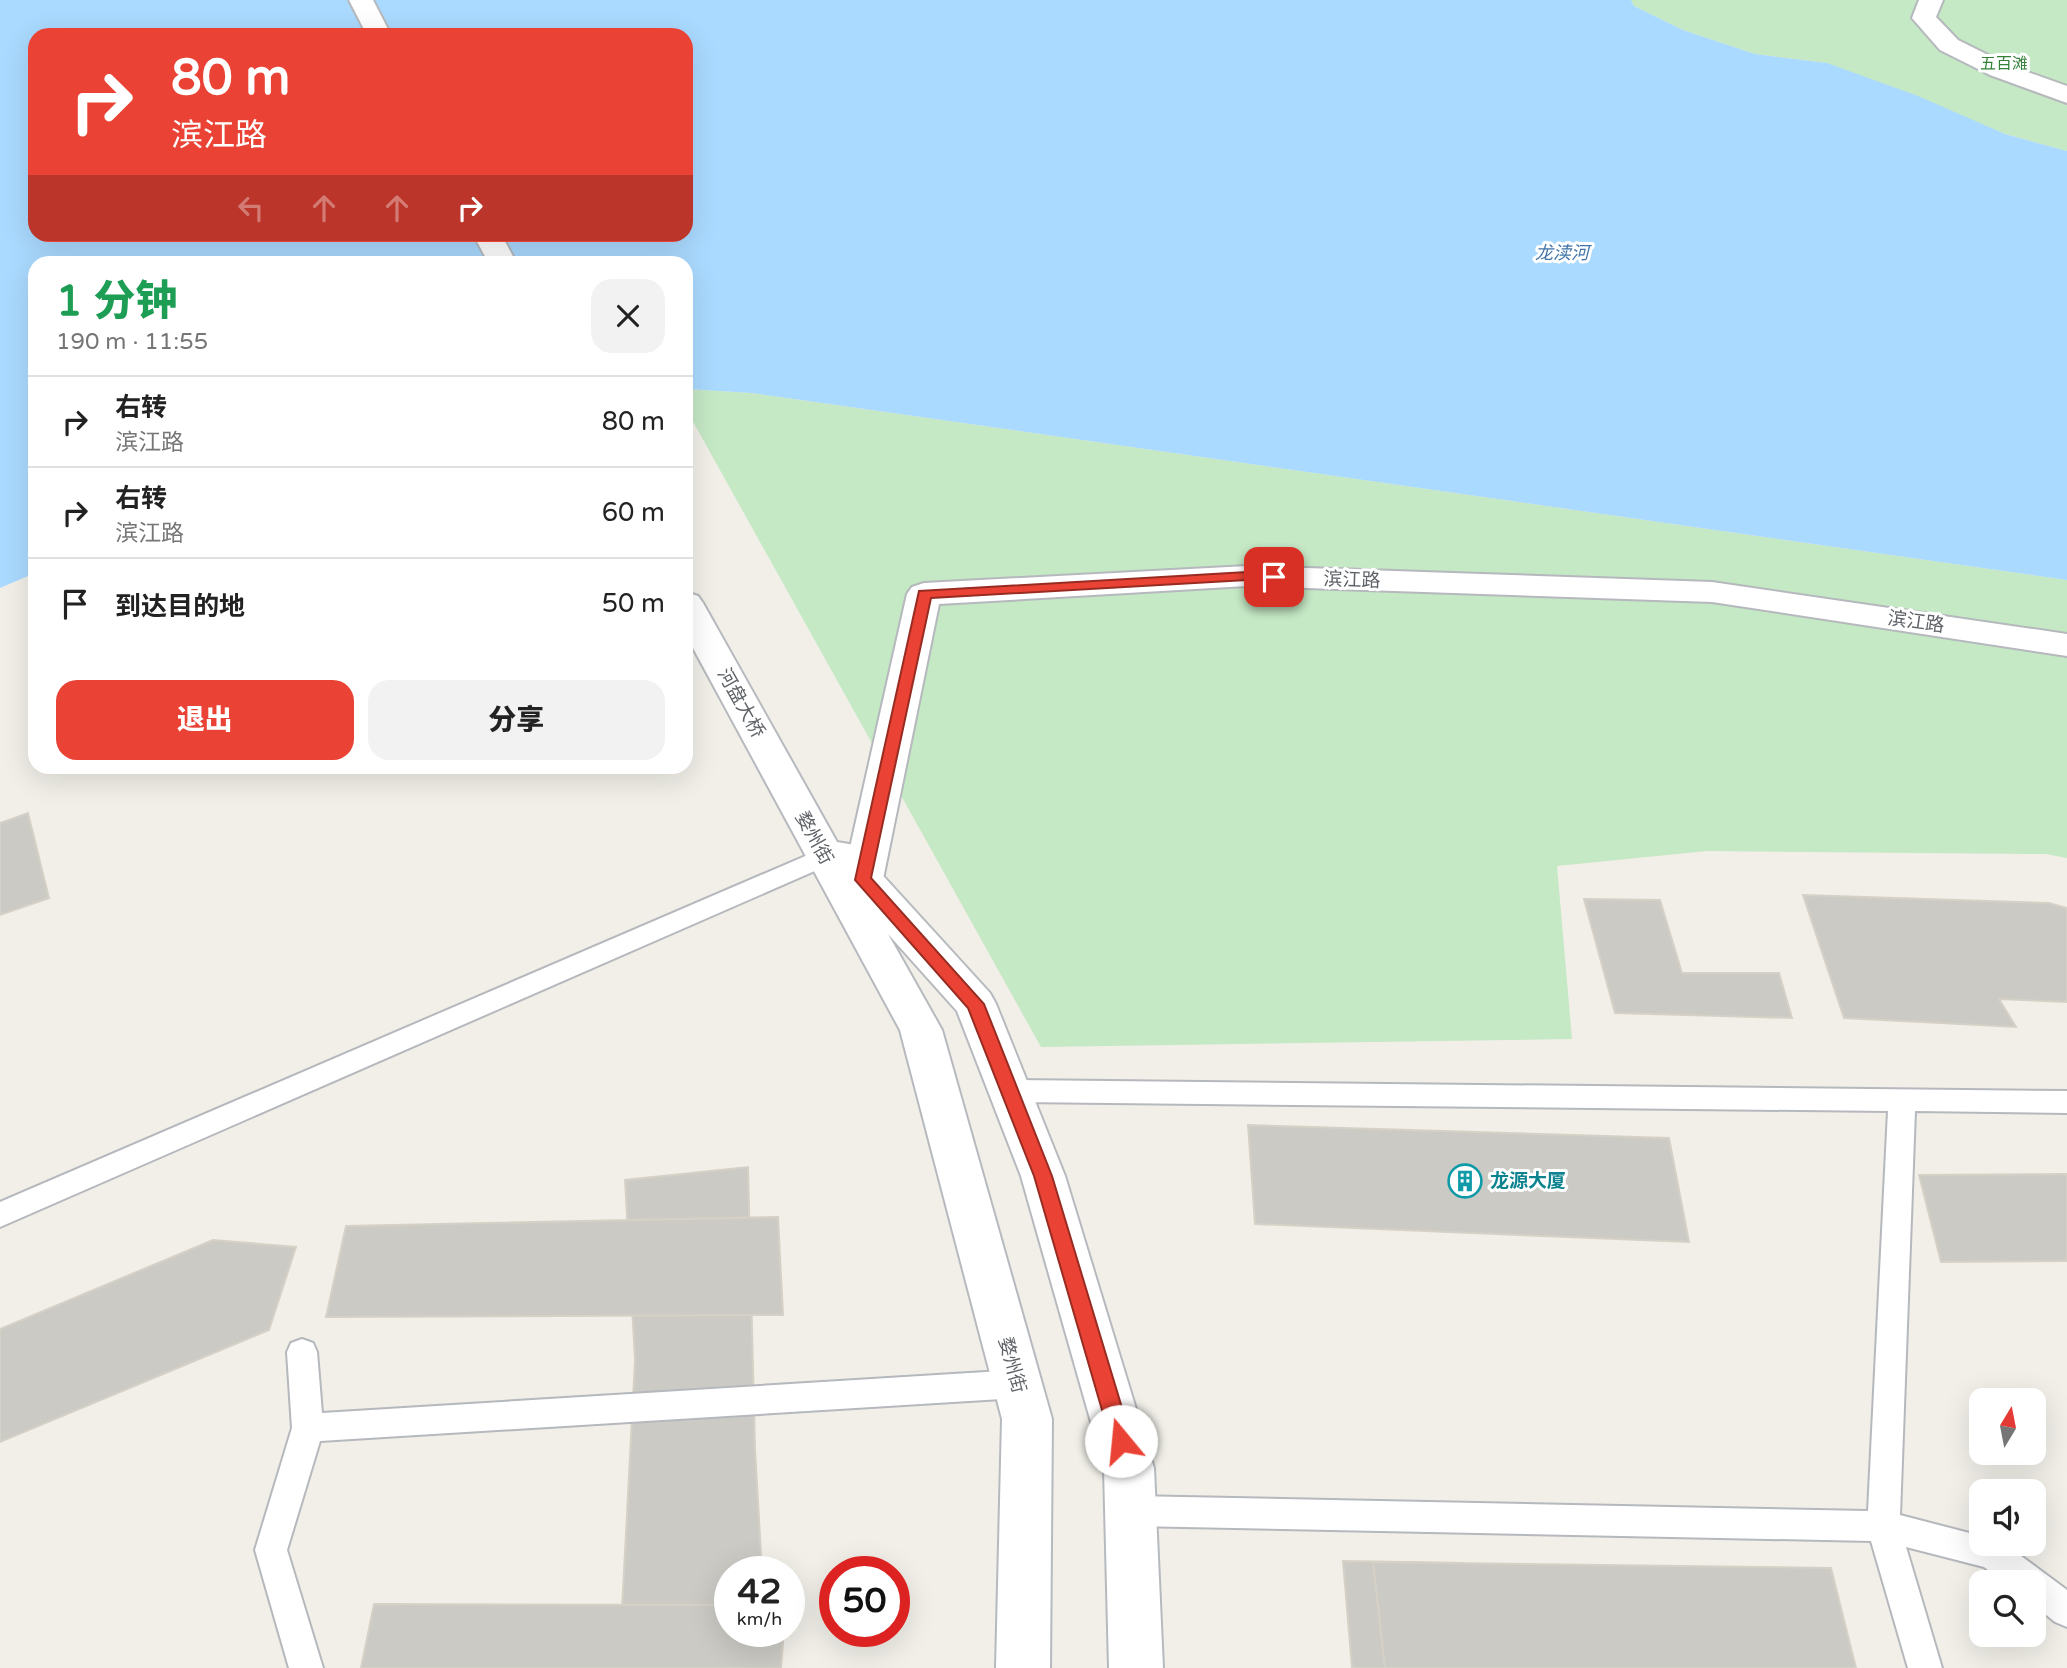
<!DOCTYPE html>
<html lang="zh">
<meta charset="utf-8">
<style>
:root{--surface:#fff;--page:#f2f2f2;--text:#222;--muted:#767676;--line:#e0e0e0;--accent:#ea4335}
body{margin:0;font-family:"Varela Round","Noto Sans SC",sans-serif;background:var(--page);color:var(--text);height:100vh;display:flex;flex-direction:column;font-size:26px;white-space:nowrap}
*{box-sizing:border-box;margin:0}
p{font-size:23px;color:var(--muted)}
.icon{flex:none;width:38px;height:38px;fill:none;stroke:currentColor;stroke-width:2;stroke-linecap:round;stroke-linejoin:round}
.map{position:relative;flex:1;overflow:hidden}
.sheet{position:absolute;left:28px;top:256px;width:665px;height:518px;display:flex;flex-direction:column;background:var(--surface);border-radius:21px;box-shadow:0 7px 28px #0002}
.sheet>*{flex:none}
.hud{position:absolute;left:28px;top:28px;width:665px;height:214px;border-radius:21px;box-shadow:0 7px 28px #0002;background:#ea4335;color:#fff;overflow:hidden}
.needle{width:46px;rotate:10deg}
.controls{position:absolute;left:1969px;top:1388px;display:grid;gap:14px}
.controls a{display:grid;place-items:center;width:77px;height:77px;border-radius:14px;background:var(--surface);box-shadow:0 7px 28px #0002;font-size:35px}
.speed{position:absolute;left:714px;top:1556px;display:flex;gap:14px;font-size:35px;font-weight:700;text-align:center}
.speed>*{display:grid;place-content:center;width:91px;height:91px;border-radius:50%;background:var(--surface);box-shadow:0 7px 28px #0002;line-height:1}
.speed small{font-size:18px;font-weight:400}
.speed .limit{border:10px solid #d22;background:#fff;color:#111}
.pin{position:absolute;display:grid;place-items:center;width:60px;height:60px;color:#fff;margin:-30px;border-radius:14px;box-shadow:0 4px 10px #0006}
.me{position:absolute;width:77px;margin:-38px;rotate:343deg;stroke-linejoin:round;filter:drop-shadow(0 0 5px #0008)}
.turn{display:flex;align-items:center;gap:24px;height:147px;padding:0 28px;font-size:32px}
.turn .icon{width:91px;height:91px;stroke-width:2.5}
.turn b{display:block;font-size:49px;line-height:60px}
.lanes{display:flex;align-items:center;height:66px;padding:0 28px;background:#0003;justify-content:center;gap:35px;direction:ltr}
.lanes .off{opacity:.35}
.round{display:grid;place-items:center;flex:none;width:74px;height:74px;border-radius:21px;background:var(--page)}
.summary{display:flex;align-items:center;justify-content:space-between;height:119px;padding:0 28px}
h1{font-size:42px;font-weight:800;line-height:52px;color:#1e9e55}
.cta{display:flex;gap:14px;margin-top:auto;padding:14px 28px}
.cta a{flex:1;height:80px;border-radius:21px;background:var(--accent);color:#fff;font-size:28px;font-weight:800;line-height:80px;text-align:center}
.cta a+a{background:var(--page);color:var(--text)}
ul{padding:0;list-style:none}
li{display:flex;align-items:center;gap:21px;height:91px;padding:0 28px;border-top:2px solid var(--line)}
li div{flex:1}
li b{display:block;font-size:26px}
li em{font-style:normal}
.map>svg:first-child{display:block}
.green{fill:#c5e8c5}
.water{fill:#aadaff;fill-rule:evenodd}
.building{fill:#cccac5;stroke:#d6d1c6;stroke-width:2}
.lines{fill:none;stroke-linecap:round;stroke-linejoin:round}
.lane-casing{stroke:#b5b8bc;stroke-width:4}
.street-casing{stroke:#b5b8bc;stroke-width:4}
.secondary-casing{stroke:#b6babf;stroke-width:4}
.lane{fill:#fff;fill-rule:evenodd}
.street{fill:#fff;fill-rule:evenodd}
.secondary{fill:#fff;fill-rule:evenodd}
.route{fill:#ea4335;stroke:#982c22;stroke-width:2}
.labels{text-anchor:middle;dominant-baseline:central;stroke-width:6;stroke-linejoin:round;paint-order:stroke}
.far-park-label{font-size:16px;fill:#348238;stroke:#fff}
.far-water-label{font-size:18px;font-style:italic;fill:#4174aa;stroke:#fff}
.street-label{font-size:19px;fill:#5f6368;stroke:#fff}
.culture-label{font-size:19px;font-weight:bold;fill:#0d838f;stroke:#fff;text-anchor:start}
</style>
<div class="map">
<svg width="2067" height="1668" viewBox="0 0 2067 1668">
<rect width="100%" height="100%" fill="#f1efe8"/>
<g class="green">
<path d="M1631,0h436v151l-62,-17 -178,-71 -72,-9 -72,-24 -49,-24z"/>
<path d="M686,389l66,4 1315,187v278l-21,-4 -339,-3 -150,15 15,173 -531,8 -355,-638z"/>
</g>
<path class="water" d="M0,0h1631l3,6 49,24 72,24 72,9 91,33 87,38 62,17v429l-1315,-187 -66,-4v-127h-651v311l-35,15zM35,35h651v199h-651z"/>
<g class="building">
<path d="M28,813l21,85 -49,17v-92z"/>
<path d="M1803,895l246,8 18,5v94l-68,-3 17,28 -172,-9z"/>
<path d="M1584,899l76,1 22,73h97l13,45 -177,-5z"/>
<path d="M1248,1125l421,13 20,104 -434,-18z"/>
<path d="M748,1167l7,281 7,124h-32v59h35l1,37h-147l16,-308 -10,-180z"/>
<path d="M2067,1174v87l-126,1 -22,-87z"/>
<path d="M778,1217l5,98 -457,2 20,-91z"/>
<path d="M213,1240l83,7 -27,83 -269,112v-113z"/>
<path d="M1343,1561l121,2 14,105h-126z"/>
<path d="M1373,1562l458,6 25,100h-471z"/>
<path d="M374,1604l356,1v26h54l-3,37h-420z"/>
</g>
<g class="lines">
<defs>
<g id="lane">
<path d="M824,848l9,3 3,6 -3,6 -833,364v-25z"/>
<path d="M1009,1080l1058,11v22l-152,-2 -15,404 81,21v8h24l62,46v37l-12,-5 -21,-17v-23h-31l-19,-15 -78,-20 36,121h-34l-37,-127 -739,-15 -11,-4 -5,-11 5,-11 11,-4 736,15 20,-400 -879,-9 -10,-3 -4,-8 4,-8z"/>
<path d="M302,1339l11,4 4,9 5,61 696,-43 11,4 4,10 -4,10 -11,4 -698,43 -33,109 36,118h-34l-34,-118 37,-122 -5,-76 4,-9z"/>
</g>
<g id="street">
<path d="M1919,0h24l-7,17 22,23 50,25 59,21v17l-77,-28 -50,-25 -28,-32z"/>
<path d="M1247,566l465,16 355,52v22l-355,-54 -465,-16 -308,18 -56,275 -6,10 -14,4 -14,-4 -6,-10 64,-285 5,-7 12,-4z"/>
</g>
<g id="secondary">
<path d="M349,0h24l18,35h-24z"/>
<path d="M473,234h28l15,28h-28z"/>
<path d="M686,592l12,4 5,7 134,239 18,3 135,148 6,11 69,172 89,292 9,200h-54l-5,-200 -83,-292 -64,-165 -69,-77 54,96 110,389 -2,249h-54l6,-249 -102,-389 -214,-395z"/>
</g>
</defs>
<use href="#lane" class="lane-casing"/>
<use href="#street" class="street-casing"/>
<use href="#secondary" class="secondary-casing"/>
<use href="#lane" class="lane"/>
<use href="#street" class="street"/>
<use href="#secondary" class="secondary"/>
</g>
<path class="route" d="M1247,572l27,1 7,4 -7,4 -27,-1 -316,18 -60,280 113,126 68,172 80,265 -3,7 -8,3 -7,-3 -3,-7 -77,-265 -66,-168 -113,-128 64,-289z"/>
<defs>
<symbol id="building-ring" viewBox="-11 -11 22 22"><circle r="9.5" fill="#fff" stroke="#0f9aa8" stroke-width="1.5"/><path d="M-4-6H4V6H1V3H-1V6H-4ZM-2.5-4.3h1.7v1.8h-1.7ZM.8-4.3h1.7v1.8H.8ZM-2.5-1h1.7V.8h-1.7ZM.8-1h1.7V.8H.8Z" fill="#0f9aa8"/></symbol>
</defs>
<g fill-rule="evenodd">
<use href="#building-ring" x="1446" y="1162" width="38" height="38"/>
</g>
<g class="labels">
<g class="far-park-label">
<text x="2004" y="64">五百滩</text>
</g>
<g class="far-water-label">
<text x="1562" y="253">龙渎河</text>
</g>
<g class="street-label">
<text transform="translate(1352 580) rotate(2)">滨江路</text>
<text transform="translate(1916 622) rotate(8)">滨江路</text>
<text transform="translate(741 703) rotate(61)">河盘大桥</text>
<text transform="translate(814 838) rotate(61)">婺州街</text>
<text transform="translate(1012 1365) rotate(75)">婺州街</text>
</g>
<g class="culture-label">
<text x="1490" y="1181">龙源大厦</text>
</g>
</g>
</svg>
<div class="controls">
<a><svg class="needle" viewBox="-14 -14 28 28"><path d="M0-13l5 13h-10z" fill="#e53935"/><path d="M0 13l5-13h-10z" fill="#767676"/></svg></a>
<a><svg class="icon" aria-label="sound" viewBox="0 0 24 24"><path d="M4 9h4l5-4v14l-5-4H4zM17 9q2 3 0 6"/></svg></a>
<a><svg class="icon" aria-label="search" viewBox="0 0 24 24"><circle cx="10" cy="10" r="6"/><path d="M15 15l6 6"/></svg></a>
</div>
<div class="speed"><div>42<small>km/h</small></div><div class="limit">50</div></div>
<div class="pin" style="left:1274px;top:577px;background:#d93025"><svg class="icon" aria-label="arrive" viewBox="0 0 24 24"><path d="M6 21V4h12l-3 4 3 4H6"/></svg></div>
<svg class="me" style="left:1121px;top:1441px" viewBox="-20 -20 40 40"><circle r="19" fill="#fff"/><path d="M0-13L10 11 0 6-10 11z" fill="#ea4335"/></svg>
<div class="hud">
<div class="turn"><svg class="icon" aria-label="right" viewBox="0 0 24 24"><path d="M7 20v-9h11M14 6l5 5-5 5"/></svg><div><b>80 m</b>滨江路</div></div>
<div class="lanes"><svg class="icon off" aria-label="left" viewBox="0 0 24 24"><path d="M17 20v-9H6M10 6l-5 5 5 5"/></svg><svg class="icon off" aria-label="ahead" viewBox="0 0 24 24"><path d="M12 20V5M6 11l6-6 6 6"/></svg><svg class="icon off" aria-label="ahead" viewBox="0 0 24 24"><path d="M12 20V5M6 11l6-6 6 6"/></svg><svg class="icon" aria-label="right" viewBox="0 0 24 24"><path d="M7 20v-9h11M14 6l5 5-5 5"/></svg></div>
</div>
<section class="sheet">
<div class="summary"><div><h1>1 分钟</h1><p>190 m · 11:55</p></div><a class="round"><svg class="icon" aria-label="close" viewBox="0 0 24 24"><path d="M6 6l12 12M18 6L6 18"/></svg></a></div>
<ul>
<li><svg class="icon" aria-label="right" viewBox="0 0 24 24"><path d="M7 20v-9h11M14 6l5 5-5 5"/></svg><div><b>右转</b><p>滨江路</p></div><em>80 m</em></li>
<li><svg class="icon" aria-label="right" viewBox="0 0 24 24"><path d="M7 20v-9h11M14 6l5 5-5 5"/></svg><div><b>右转</b><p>滨江路</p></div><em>60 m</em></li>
<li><svg class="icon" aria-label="arrive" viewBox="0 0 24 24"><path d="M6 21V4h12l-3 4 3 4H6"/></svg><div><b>到达目的地</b></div><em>50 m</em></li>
</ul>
<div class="cta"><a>退出</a><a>分享</a></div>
</section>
</div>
